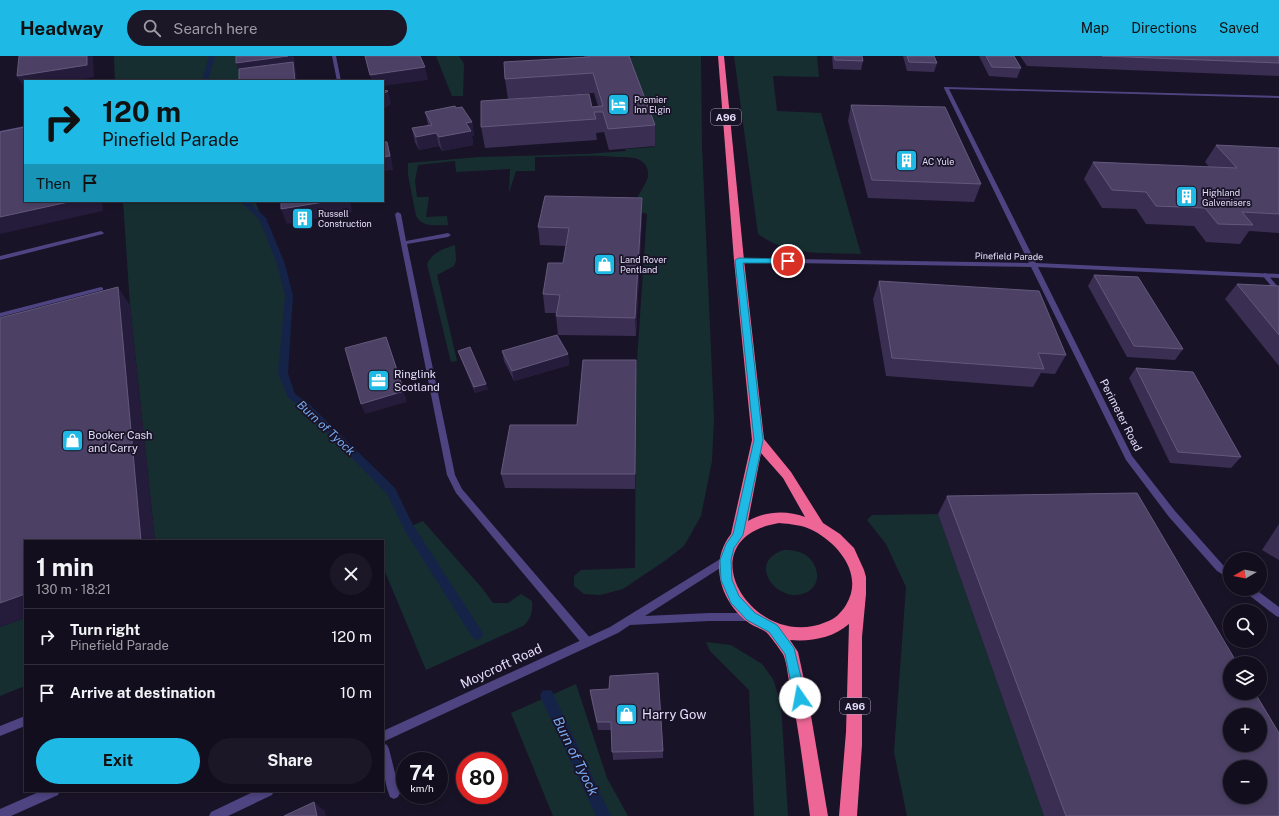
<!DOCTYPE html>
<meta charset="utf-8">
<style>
:root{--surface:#130e1d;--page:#1c1726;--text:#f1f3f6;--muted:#9d9ca4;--line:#322e3b;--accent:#1fb9e5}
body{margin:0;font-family:"Public Sans",sans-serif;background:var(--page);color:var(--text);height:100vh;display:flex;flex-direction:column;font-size:15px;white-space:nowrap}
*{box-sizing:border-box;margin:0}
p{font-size:13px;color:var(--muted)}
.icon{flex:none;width:22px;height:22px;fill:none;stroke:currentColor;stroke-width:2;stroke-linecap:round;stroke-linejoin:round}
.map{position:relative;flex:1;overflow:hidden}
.details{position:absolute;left:24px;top:484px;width:360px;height:252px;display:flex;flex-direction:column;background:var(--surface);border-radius:0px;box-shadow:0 2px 6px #0003,0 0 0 1px var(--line)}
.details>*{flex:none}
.top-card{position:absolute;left:24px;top:24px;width:360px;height:122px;border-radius:0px;box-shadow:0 2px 6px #0003,0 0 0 1px var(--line);background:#1fb9e5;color:#111;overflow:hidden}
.needle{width:26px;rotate:261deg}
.tools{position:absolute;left:1223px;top:496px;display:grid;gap:8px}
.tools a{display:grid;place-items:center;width:44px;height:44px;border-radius:50%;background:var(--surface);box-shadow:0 2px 6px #0003,0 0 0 1px var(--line);font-size:20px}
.speed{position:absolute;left:396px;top:696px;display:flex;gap:8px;font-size:20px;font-weight:700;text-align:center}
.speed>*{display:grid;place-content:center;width:52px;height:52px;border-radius:50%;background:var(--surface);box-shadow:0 2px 6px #0003,0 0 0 1px var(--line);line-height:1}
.speed small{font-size:10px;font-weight:400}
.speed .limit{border:6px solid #d22;background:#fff;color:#111}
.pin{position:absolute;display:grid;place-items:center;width:34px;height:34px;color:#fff;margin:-17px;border:2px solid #fff;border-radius:50%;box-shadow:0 1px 4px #0007}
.me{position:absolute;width:44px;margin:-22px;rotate:348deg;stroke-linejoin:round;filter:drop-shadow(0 0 3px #0008)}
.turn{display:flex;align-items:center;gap:14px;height:84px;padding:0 12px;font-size:18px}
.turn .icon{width:52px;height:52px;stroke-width:2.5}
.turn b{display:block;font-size:28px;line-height:34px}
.then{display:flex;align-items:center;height:38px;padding:0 12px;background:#0003;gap:8px;font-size:15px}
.round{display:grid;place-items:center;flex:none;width:42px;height:42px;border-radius:21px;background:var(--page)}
.headline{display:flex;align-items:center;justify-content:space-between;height:68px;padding:0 12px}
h1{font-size:24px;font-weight:700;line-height:30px}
.button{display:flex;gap:8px;margin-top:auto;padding:8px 12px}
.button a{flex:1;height:46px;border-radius:24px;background:var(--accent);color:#111;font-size:16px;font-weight:700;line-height:46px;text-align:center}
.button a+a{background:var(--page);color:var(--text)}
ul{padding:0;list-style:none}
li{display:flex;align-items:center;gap:12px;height:56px;padding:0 12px;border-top:1px solid var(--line)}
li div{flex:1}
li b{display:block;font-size:15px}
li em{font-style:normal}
header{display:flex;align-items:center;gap:24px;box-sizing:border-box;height:56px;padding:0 20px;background:var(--accent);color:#111}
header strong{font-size:19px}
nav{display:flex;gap:22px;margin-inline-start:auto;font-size:14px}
.search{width:280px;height:36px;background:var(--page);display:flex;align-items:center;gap:10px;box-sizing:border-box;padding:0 14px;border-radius:22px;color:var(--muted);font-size:15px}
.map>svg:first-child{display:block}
.green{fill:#172e31}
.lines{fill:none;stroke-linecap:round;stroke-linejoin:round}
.stream{fill:#152349;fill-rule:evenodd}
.lane{fill:#4e4481;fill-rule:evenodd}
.street{fill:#4e4481;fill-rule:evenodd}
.highway{fill:#ee6696;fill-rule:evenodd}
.wall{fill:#3a2e53}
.shaded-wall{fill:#251b3a}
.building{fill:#4c4165;stroke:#64597c;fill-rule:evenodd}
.route{fill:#1fb9e5;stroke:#147895}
.labels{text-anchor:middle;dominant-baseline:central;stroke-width:3.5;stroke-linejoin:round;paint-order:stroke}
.far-poi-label{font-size:9px;fill:#e4ddfb;stroke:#191327;text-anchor:start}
.far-street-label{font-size:9px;fill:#e4ddfb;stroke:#191327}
.shield{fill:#191327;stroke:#a7a0bb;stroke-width:1}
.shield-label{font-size:10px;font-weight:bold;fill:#e4ddfb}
.poi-label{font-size:11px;fill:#e4ddfb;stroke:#191327;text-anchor:start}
.street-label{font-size:11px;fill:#e4ddfb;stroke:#191327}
.water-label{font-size:12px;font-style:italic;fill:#77a9ef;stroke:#191327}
.near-street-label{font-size:13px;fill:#e4ddfb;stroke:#191327}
.near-poi-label{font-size:13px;fill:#e4ddfb;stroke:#191327;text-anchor:start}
.near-water-label{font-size:14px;font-style:italic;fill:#77a9ef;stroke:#191327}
</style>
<header>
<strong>Headway</strong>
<div class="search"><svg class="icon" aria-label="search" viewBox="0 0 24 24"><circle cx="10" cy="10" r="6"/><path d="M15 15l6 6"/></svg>Search here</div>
<nav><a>Map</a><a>Directions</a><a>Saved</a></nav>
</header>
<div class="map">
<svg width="1279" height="760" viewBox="0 0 1279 760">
<rect width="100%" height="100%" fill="#191327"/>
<g class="green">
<path d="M114,0h129l-1,25h-127z"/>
<path d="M436,0h23l5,8 -1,32h-11z"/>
<path d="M635,0h66l1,90 12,272 -2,43 -11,55 -17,30 -18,14 -43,29 -23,6 -16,-1 -10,-8v-10l7,-6 54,-2 1,-193 11,-161 -16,-5c3,-8 17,-27 17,-33 1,-7 -3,-14 -10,-17 -6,-2 -14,-2 -21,-2 -27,-3 -55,0 -82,0v14h-19l-7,22 1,-24 -54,3 -1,-11 -37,4 -3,16 2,16h12l-3,20 21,-1 1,9c-11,0 -25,3 -32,-9l-8,-41v-12l71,-6 107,-3 40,-3 -1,-2 29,-2 -25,-90z"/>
<path d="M734,0h83l2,21 -46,-1 4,35 44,2 40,141c-36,-1 -73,2 -103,-20z"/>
<path d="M123,145h132l26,63 8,32 -6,78 8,22 14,9 86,86 18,36 14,-6 59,67 11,15h15l13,-9 11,7c1,11 -1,18 -9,25l-97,44 -43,-103v-26h-228l-25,-236z"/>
<path d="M455,189l1,16 -2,5 -17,9 20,86 -6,1 -24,-98c6,-12 16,-15 28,-19z"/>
<path d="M938,458l106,302h-137l-13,-64 12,-165 -20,-43 -19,-24 5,-5z"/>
<path d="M784,494c9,0 16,1 23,6 11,9 15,26 2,35 -28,18 -66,-29 -25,-41z"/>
<path d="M25,562v68l-25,10v-69z"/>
<path d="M706,586l25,3 31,19 11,15 8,25 7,112h-34l-5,-126 -39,-39z"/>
<path d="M576,628l31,94 21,38h-75l-42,-103z"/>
</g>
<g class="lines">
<g class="stream">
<path d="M209,0h6l-7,25h-6z"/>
<path d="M240,145h8l18,17 19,46 8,32 -5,77 7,21 13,9 87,85 18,37 68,105 2,4 -2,4 -4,2 -4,-2 -68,-107 -18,-37 -85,-87 -14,-9 -10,-25 7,-77 -8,-32 -18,-45z"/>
<path d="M547,634l5,1 59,125h-15l-56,-120 2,-5z"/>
</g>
<g class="lane">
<path d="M25,70v2l-25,5v-2z"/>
<path d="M398,156l3,2 5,27 42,-8 3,2 -3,2 -41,7 48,231 7,14 129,150 1,3 -1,3 -4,2 -4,-2 -127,-152 -9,-18 -52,-261z"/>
<path d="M101,175l3,2 -1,1 -103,26v-4z"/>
<path d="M1265,217l2,1 12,14v6l-2,-1 -15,-18z"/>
<path d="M101,231l2,1v2l-103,27v-4z"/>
<path d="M25,660v10l-25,10v-10z"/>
<path d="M383,687l4,2 2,4 11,44 -2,4 -4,2 -4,-2c-7,-17 -7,-35 -7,-54z"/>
<path d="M41,735h19l-2,4 -47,21h-11v-7z"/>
</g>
<g class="street">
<path d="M332,0h4l5,25h-4z"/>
<path d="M944,31l335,9v2l-330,-9 87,174 243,11v4l-241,-11 94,189 43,55 48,54 7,5v9l-13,-8 -48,-54 -43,-57 -95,-193 -292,-5 -3,-2 3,-2 290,5 -85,-175z"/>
<path d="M725,500l3,1 2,3 -2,3 -83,53 64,-3h42l3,1 2,3 -2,3 -3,1h-42l-79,4 -12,8 -235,109v-11l227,-104z"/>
<path d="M1243,533h12l24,18v10l-3,-1 -31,-24z"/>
<path d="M255,735h19l-2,4 -44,21h-19l2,-4z"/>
</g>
<path class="highway" d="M718,0h6l20,204 20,179 27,33 32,51 17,11 14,14 10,22 2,7v17l-4,43v108l-5,71h-18l7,-84 3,-108c-16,14 -39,18 -59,16l8,12 10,46 20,118h-18c-6,-43 -11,-87 -20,-129 -2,-10 -3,-24 -7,-33 -3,-4 -13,-19 -17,-22 -6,-4 -14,-6 -21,-12 -25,-21 -36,-58 -14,-86l21,-94 -18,-180zM761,397l22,25 22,39c-18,-7 -40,-6 -57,4zM779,467c12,1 24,2 35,8 26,14 50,45 32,74 -5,8 -11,14 -20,17 -72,31 -143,-83 -47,-99z"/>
</g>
<g class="wall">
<path d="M584,0h45l26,69v21l-46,4 -5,-18 -8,1 1,7 -112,8 -4,-21 111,-20 6,-1 -4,-13 -86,6 -3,-20 79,-22z"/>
<path d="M832,0h30l1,5 -2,9 -28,-1z"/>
<path d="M903,0h31l3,7 -3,9 -27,-1z"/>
<path d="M979,0h35l7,12 -4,10 -28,-2z"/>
<path d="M1020,0h259v20l-252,-10z"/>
<path d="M851,49l130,79 -7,18 -106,-4 -20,-77z"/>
<path d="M456,52l16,14 2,14h-2l1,9 -31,6 -3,-5 -20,4 -4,-8 -3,-14 16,-3 -3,-13z"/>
<path d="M1216,89l63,3v85l-30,-2 -9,13 -34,-2 -12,-16 -48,-2 -10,-15 -34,-1 -18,-29 9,-17 116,5 -4,-5z"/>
<path d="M642,142v17l-6,121 -78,-1 -2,-19v-3h-11l-2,-19 20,-31 3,-17 -26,-1 -2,-18z"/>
<path d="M1094,219l89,74 -8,11 -48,-3 -39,-71z"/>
<path d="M879,225l187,74 -11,19 -14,-1 -8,14 -147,-11 -13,-77z"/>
<path d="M1237,228l42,2v80l-54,-67z"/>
<path d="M458,295l30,38 -13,4 -15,-37z"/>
<path d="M502,295l66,3 1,11 -55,16 -10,-20z"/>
<path d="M636,304l-1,129 -130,-1 -4,-14 76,-49z"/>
<path d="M1136,312l105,89 -10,11 -61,-5 -41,-85z"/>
<path d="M947,440l332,320h-235l-106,-302z"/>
<path d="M1279,468v36l-17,-10z"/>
<path d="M590,634l73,61v7l-50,2 -2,-30h-13l-7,-32z"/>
</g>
<g class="shaded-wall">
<path d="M87,0h6l1,21 -21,4h-48v8l-8,-13z"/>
<path d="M288,0h6l3,25 -55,-3 -6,-15z"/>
<path d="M425,11l3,13 -45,6v-5h-11l-2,-6z"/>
<path d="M388,35l3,13 -6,4 -2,-6v-8z"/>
<path d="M472,66l2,14h-2l1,9 -31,6 -3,-14 27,-14z"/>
<path d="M436,77l3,13 -20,4 -3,-13z"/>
<path d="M387,86l4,14 2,14 -10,1v-14z"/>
<path d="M642,142v17l-6,121 -1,-18z"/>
<path d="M73,145h29l1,10 -103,23v-17z"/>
<path d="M330,145h20l2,11 -65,12 -6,-15z"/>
<path d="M118,231l12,18 25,236h-14z"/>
<path d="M390,292l17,54 -42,12 -4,-10z"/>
<path d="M568,298l1,11 -55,16 -2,-10z"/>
<path d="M486,328l2,5 -13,4 -1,-6z"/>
<path d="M25,538v24l-25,9v-24z"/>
<path d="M314,746l11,9 1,5h-9z"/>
</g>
<g class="building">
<path d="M19,0h68v9l-70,11z"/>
<path d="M236,0h52l-52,7z"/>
<path d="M365,0h55l5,11 -55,8z"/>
<path d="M588,0h41l26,69 -47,4 -5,-17h-9l2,7 -115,8v-26l108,-7 3,13 11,-1 -10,-33 -88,6 -1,-17 85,-5z"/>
<path d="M834,0h28l1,5 -28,-1z"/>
<path d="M907,0h27l3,7 -28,-1z"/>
<path d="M986,0h28l7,12 -29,-1z"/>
<path d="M1102,0h177v7z"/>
<path d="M293,6l2,19h-56v-12z"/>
<path d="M383,34l5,1 -5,3z"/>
<path d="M851,49l94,2 36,77 -109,-4z"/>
<path d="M455,50l1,2 6,-1 10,15 -6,1 5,8 -32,6 -3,-4 -20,4 -4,-9 20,-3 -7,-13z"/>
<path d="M25,71v74h48l-73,16v-85z"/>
<path d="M383,86h4l3,14 -7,1z"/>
<path d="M1216,89l63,3v66l-37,-2 11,13 -35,-1 -13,-16 -49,-2 -10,-14 -34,-2 -19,-28 144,6z"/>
<path d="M545,140l97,2 -7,120 -79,-2 4,-21 -17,-1 5,-31h15l6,-35 -31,-1z"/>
<path d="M281,145h49l-49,8z"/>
<path d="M1094,219l44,2 45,72 -49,-3z"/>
<path d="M879,225l160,10 27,64 -28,-2 6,16 -152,-11z"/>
<path d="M1237,228l42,2v49z"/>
<path d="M118,231l23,254h-116v53l-25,9v-285z"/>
<path d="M557,279l11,19 -56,17 -10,-20z"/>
<path d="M386,281l18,54 -43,13 -16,-56z"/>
<path d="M470,291l16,37 -12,3 -16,-36z"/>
<path d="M583,304h53l-1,114h-134l9,-49h67z"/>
<path d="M1136,312l57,4 48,85 -63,-5z"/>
<path d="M1137,437l100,170h-7v30h25l24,40v83h-213l-119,-320zM1230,659h30v30h-30zM1230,711h30v30h-30z"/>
<path d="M658,617l5,78 -51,1 -1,-30h-14l-7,-32 19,-1 1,-13z"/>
<path d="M314,746l3,14h-33z"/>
</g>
<path class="route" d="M739,202l49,1 3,2 -3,2h-45l20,177 -20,95 -9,13 -3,12 1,20 7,16 16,17 22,12 17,23 12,50 -1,4 -5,2 -4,-2 -2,-4 -9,-44 -16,-22 -22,-12 -16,-17 -10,-23 -1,-20 6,-16 7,-10 21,-94 -19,-180z"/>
<defs>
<symbol id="hotel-square" viewBox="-11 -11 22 22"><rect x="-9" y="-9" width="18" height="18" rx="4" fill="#1fb9e5" stroke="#191327"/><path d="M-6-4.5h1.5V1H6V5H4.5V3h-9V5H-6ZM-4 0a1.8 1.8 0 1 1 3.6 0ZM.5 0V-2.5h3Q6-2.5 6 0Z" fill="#fff"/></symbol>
<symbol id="building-square" viewBox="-11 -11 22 22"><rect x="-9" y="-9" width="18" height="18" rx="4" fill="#1fb9e5" stroke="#191327"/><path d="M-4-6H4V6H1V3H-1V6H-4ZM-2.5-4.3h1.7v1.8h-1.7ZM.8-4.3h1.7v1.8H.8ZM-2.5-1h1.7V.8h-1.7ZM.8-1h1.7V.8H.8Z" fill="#fff"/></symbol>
<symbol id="shop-square" viewBox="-11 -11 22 22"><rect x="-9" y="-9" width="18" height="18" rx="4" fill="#1fb9e5" stroke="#191327"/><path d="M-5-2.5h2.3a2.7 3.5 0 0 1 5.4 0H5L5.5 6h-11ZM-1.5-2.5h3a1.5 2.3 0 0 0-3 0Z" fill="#fff"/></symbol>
<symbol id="office-square" viewBox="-11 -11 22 22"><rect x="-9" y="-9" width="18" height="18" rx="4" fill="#1fb9e5" stroke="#191327"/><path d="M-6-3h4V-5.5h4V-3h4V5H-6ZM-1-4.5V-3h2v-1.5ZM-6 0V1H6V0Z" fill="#fff"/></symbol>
</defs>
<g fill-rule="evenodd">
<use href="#hotel-square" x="606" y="36" width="25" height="25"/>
<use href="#building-square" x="894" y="92" width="25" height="25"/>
<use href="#building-square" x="1174" y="128" width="25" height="25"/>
<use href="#building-square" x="290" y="150" width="25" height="25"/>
<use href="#shop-square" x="592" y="196" width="25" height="25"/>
<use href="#office-square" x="366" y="312" width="25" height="25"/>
<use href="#shop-square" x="60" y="372" width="25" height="25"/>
<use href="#shop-square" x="614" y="646" width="25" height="25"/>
</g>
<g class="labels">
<g class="far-poi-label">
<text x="634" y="43">Premier<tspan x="634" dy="10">Inn Elgin</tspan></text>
<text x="922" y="105">AC Yule</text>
<text x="1202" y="136">Highland<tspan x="1202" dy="10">Galvenisers</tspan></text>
<text x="318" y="157">Russell<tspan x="318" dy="10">Construction</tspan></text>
<text x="620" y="203">Land Rover<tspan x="620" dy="10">Pentland</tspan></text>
</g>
<g class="far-street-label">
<text transform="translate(1009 200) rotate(1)">Pinefield Parade</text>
</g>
<g class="shield">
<rect x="711" y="53" width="30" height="16" rx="3"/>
<rect x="840" y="642" width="30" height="16" rx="3"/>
</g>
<g class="shield-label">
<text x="726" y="61">A96</text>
<text x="855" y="650">A96</text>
</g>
<g class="poi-label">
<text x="394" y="318">Ringlink<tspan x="394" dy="13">Scotland</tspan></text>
<text x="88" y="379">Booker Cash<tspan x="88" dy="13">and Carry</tspan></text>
</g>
<g class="street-label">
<text transform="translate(1121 359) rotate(63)">Perimeter Road</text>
</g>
<g class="water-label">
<text transform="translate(326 372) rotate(43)">Burn of Tyock</text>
</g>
<g class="near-street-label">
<text transform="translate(501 610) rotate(-25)">Moycroft Road</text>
</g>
<g class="near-poi-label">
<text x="642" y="658">Harry Gow</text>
</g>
<g class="near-water-label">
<text transform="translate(576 700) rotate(64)">Burn of Tyock</text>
</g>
</g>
</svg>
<div class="tools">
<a><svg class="needle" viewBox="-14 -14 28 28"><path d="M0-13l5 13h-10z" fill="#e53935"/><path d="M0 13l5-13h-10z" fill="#9d9ca4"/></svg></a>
<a><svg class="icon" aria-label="search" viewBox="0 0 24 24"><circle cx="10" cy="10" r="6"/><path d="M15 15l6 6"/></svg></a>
<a><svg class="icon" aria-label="layers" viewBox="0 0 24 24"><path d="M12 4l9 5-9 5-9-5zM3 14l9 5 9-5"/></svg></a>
<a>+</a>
<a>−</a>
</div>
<div class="speed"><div>74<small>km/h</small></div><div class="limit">80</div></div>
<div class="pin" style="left:788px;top:205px;background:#d93025"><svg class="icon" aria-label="arrive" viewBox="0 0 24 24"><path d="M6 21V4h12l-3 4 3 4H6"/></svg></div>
<svg class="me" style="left:800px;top:642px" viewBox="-20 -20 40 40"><circle r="19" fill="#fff"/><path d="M0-13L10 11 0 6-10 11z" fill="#1fb9e5"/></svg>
<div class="top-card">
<div class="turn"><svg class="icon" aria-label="right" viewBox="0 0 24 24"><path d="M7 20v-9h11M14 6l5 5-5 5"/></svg><div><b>120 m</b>Pinefield Parade</div></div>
<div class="then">Then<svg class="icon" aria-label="arrive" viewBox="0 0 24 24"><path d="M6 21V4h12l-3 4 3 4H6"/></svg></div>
</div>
<section class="details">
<div class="headline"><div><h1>1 min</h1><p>130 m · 18:21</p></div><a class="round"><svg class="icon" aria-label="close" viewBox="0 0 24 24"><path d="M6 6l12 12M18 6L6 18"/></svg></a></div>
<ul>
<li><svg class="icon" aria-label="right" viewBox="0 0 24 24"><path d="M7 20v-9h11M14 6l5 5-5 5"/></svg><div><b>Turn right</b><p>Pinefield Parade</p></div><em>120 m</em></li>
<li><svg class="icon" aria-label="arrive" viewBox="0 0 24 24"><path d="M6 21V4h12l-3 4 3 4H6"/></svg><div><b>Arrive at destination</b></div><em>10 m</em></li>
</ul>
<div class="button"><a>Exit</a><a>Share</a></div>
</section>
</div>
